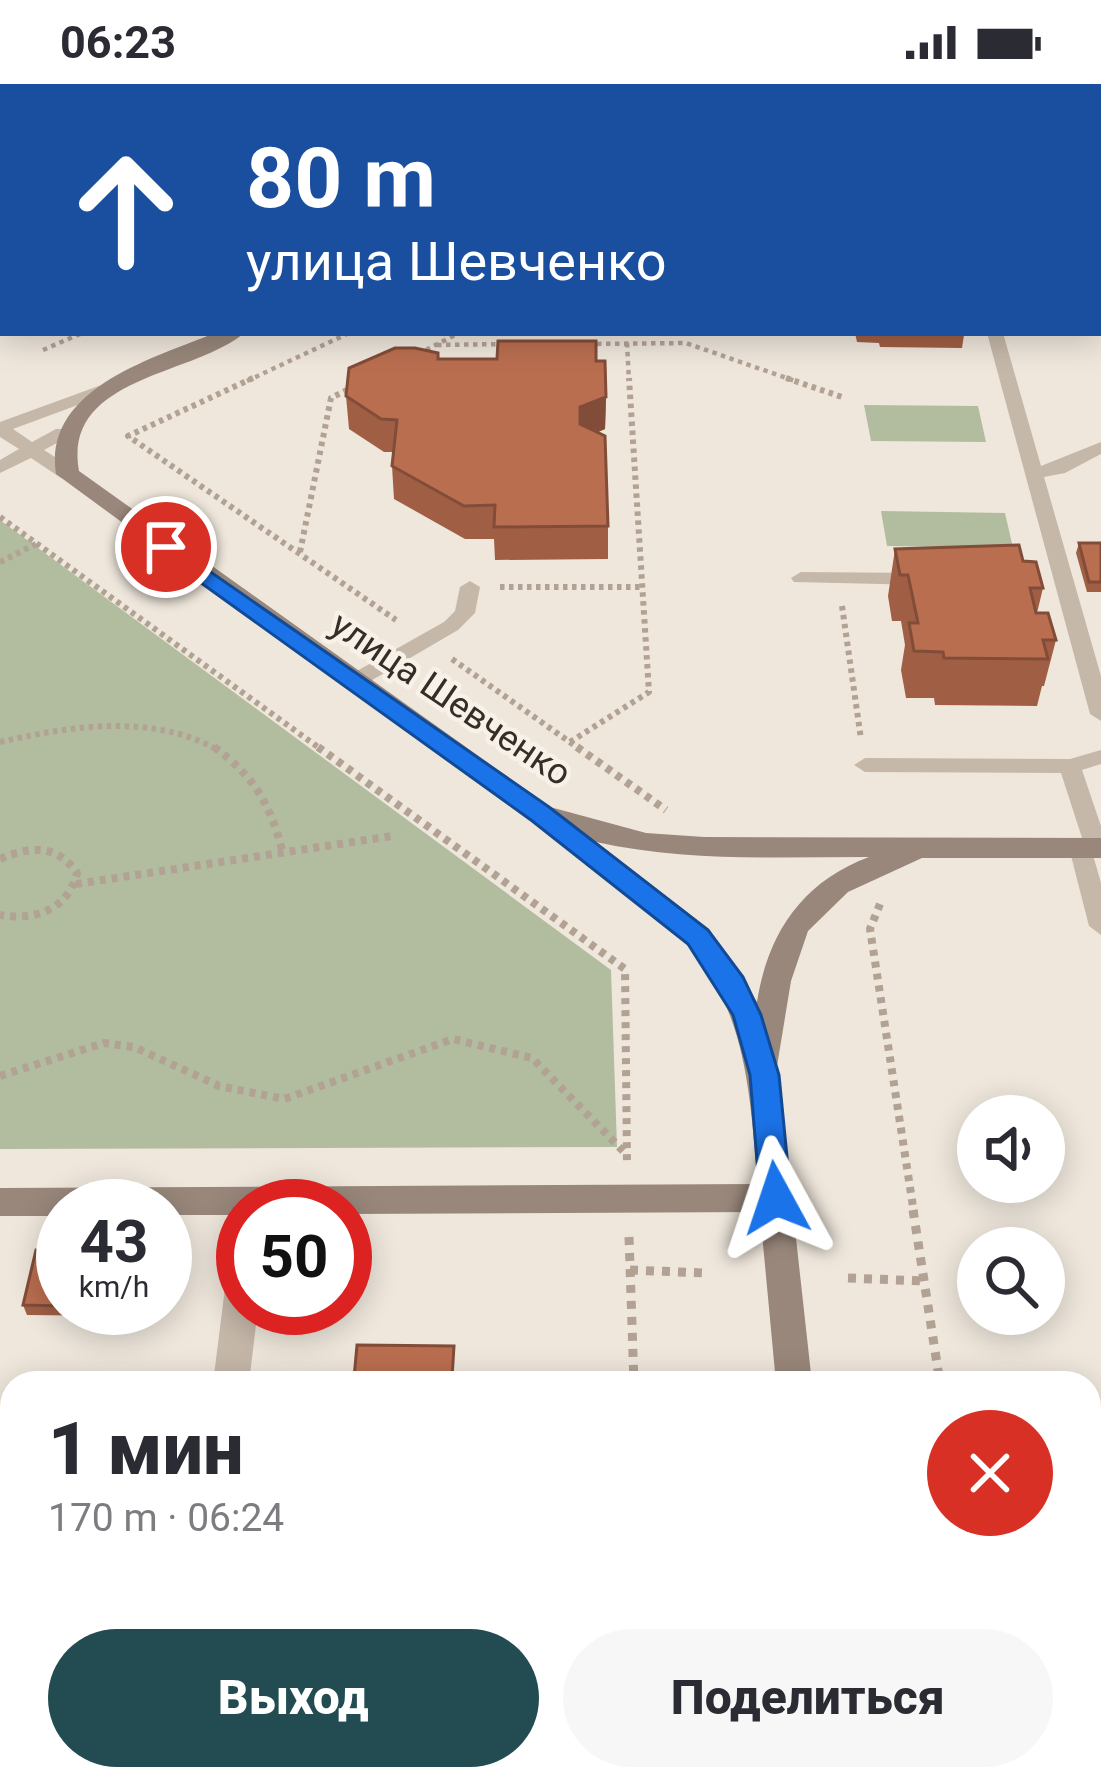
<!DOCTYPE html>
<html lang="ru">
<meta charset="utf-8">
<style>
:root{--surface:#fff;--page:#f7f7f7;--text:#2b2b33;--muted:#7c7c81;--accent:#224c51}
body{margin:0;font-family:Roboto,sans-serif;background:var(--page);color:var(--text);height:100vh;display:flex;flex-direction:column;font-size:45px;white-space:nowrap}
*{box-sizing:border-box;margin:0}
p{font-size:39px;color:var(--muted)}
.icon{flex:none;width:66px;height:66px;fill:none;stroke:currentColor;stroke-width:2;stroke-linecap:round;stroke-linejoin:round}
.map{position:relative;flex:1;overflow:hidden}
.panel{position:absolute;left:0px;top:1287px;width:1101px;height:420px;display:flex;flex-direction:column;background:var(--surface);border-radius:36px 36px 0 0;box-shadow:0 6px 30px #0003}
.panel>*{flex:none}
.banner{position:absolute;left:0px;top:0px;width:1101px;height:252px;box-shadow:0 6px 30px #0003;background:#1a4fa0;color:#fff;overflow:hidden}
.tools{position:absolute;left:957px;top:1011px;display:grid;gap:24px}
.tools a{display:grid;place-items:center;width:108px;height:108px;border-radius:50%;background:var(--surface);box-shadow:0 6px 30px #0003;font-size:60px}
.speed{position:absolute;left:36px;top:1095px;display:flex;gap:24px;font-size:60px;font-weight:700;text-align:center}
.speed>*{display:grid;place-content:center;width:156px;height:156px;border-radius:50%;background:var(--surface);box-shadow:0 6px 30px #0003;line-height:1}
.speed small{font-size:30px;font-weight:400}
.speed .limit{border:18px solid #d22;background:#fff;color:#111}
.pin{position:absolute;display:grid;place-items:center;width:102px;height:102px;color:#fff;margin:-51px;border:6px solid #fff;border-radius:50%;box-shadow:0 3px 12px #0007}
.me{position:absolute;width:132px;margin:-66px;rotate:355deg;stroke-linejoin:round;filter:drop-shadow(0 0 9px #0008)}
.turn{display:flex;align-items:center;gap:42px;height:252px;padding:0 48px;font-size:54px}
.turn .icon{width:156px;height:156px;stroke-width:2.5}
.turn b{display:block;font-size:84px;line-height:102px}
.round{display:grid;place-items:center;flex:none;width:126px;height:126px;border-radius:63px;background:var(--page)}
.head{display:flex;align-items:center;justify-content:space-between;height:204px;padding:0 48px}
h1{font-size:72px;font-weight:800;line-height:90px}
.cta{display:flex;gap:24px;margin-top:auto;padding:24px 48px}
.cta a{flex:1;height:138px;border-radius:72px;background:var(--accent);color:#fff;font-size:48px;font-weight:800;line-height:138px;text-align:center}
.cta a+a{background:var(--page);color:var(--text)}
.status{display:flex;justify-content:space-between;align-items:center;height:84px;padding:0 60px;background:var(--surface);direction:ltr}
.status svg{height:33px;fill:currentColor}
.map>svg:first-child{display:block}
.green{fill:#b1bd9e}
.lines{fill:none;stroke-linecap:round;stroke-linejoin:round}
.path-far3{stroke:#b2a294;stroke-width:4.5;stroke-dasharray:4.5 4.5;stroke-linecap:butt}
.path-far2{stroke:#b2a294;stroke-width:6;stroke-dasharray:4.5 4.5;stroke-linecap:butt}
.path-far1{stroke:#b2a294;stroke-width:8;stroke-dasharray:6 6;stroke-linecap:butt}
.path{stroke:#b2a294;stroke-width:9;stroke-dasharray:8 8;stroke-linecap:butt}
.lane{fill:#c6b8a9;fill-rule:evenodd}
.street{fill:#c6b8a9;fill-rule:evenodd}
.secondary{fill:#99877b;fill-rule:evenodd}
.wall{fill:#a05f45}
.shaded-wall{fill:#824d38}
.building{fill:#ba6e50;stroke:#824d38;stroke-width:3}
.route{fill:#1a73e8;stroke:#114b97;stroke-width:3}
.labels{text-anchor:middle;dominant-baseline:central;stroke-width:9;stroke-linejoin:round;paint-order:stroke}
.street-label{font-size:36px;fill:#342d28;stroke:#f7f1e8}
</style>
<div class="status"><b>06:23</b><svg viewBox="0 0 49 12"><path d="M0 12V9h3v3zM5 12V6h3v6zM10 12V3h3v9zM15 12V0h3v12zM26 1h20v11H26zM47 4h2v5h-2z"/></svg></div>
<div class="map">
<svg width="1101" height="1707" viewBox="0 0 1101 1707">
<rect width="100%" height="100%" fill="#efe7dc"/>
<g class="green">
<path d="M864,321l114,1 8,36 -115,-1z"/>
<path d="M881,427l124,2 8,35 -126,-2z"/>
<path d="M0,436l611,450 6,177 -617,2z"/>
</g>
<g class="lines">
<g class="path-far3">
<path d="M687,3l7,-3"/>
<path d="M627,259l2,38"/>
<path d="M588,260l98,-1 109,38"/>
<path d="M437,261l70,-1"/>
<path d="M43,266l39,-17"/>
<path d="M418,270l41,-21"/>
<path d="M247,297l102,-48"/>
</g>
<g class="path-far2">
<path d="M253,294l-125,58 268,184"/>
<path d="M786,294l59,20"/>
<path d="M0,433l322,233"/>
<path d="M300,468l31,-154 20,-10"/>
<path d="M0,478l36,-18"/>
<path d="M500,503h142"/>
<path d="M842,522l19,133"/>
<path d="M452,575l129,91"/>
<path d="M0,658c71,-16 152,-29 218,8"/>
<path d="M570,658l79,-50 -20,-314"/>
</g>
<g class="path-far1">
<path d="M214,663c41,30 56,57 69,106"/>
<path d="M318,663l307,222 2,193"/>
<path d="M577,663l89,63"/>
<path d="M0,775c30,-13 57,-15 77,14 -9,37 -42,48 -77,42"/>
<path d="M76,800l316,-48"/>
<path d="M880,820l-10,25 44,284"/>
<path d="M0,992l104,-33 30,4 85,39 65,13 169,-60 79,19 94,96"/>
</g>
<g class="path">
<path d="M913,1126l27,173"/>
<path d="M629,1153l5,146"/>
<path d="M630,1186l75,3"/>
<path d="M848,1194l76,3"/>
<path d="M647,1695v12"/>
<path d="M1003,1695l2,12"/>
</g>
<g class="lane">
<path d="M245,0h17l1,2 -16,1z"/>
<path d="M3,134v10l-3,1v-10z"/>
<path d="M1101,189v10l-3,1v-10z"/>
<path d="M987,249h16l38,133 60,-24v12l-36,19 -21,4 57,199v45l-11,-7z"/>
<path d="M115,296l6,1v8l-108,40 19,13 24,-13h12v8l-24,13 31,20v8h-14l-30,-20 -31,15v-13l19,-11 -19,-12v-15z"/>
<path d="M801,488l123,1 10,6 -10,6 -130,-3 -3,-4z"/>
<path d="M470,497l10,6 -5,26 -17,17 -96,56h-14l-3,-5 3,-5 96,-54 11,-11 5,-24z"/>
<path d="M1101,666v14l-19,6 19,56v29h-8l8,28v52l-12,-9 -20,-78 3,-6 11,-1 -22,-68 -196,-1 -11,-7 11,-7 205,1z"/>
</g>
<g class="street">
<path d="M831,0h23l2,3h-23z"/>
<path d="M1098,99l3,1v13l-3,-1z"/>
<path d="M243,1189v35h15l-9,75h-36l12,-95 6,-11z"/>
<path d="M158,1695h42l-2,12h-42z"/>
</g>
<g class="secondary">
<path d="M779,0h22l-24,3z"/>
<path d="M215,249h29c-50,43 -182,43 -165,138l471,336 96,26 58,4 397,1v20h-179l-74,34 -40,39 -17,50 -14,85 35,317h-36l-16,-171 -415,2v-8h-102v9h-78v-9h-102v10h-63v-28l758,-4c-8,-84 -10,-172 -70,-238 -36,-40 -96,-77 -139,-111l-3,-8 -16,-6 -474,-347c-13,-85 95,-115 159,-141zM596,758c90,20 181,15 273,15 -67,25 -101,76 -112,145l-48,-73z"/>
<path d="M814,1695h42l1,12h-42z"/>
</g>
</g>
<g class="wall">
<path d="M128,0h71l-9,3h-59z"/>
<path d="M967,0h134v66l-3,-1v-62h-132z"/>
<path d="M855,249h114l-1,2h-4l-2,13 -82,-1 -1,-4 -22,-1z"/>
<path d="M438,275l158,2 10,36 -1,32 -7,3 10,94v33l-113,1 -1,-21h-29l-71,-40 -2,-33 1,-14h-9l-35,-23 -3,-33z"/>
<path d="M1079,459h22v49h-14l-11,-39z"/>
<path d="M895,465l128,12 20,27 -6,25 19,27 -12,46h-2l-5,20 -102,-1 -1,-7h-28l-5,-28 4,-25 -4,-24h-9l-4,-25z"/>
<path d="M63,1166v58h62l-1,8 -97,-1 -4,-10z"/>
<path d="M454,1262l-1,37h-98l-1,-5z"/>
<rect x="0" y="1328" width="12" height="91"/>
</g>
<g class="shaded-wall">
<path d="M158,0h41l-9,3h-32z"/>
<path d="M531,0h85l-7,3h-85z"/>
<path d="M606,313l-1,32 -25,11v-33z"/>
</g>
<g class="building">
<path d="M25,0h46l1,1 -7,2h-50z"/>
<path d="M451,0h80l-7,3h-80z"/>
<path d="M1012,0h89v34l-3,-1v-30h-78z"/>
<path d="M3,139v42l-3,-1v-39z"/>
<path d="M498,257h98v20h9l1,36 -26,10v17l25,12 3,90 -114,1 1,-22 -31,1 -72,-40 5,-46 -16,-1 -35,-23 3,-28 46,-20h20l23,5v6h59z"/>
<path d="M1079,459h22v39h-12z"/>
<path d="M1019,461l4,16 13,1 7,26h-13l6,25h12l8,27h-13l5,19 -104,-1 -1,-6 -29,-1 -5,-28h9l-10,-48h-8l-5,-26z"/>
<path d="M36,1166h27v56l-40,-1z"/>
<path d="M357,1261l97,1 -2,32h-98z"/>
<rect x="0" y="1328" width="12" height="82"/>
<path d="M452,1695h88v12h-89z"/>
</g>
<path class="route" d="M166,457l383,266 159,123 35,47 18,38 18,60 12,123 -4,9 -11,3 -16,-12 -10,-123 -17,-60 -45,-71 -157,-124 -373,-268 -3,-5z"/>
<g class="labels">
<g class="street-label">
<text transform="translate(451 615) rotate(34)">улица Шевченко</text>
</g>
</g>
</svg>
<div class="tools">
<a><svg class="icon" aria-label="sound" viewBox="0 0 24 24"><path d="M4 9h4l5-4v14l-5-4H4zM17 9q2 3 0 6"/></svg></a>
<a><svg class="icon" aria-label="search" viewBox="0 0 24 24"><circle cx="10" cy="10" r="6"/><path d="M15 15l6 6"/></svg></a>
</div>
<div class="speed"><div>43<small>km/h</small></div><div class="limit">50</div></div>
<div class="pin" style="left:166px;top:463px;background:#d93025"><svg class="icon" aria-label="arrive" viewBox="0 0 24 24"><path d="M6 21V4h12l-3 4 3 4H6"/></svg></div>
<svg class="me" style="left:776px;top:1114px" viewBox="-20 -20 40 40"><path d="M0-17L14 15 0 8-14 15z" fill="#1a73e8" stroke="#fff" stroke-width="4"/></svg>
<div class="banner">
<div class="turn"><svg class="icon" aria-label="ahead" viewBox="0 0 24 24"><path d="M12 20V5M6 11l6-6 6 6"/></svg><div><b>80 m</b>улица Шевченко</div></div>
</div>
<section class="panel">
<div class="head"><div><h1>1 мин</h1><p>170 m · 06:24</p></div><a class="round" style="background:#d93025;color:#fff"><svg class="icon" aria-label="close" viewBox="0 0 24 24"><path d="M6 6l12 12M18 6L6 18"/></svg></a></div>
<div class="cta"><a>Выход</a><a>Поделиться</a></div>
</section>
</div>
